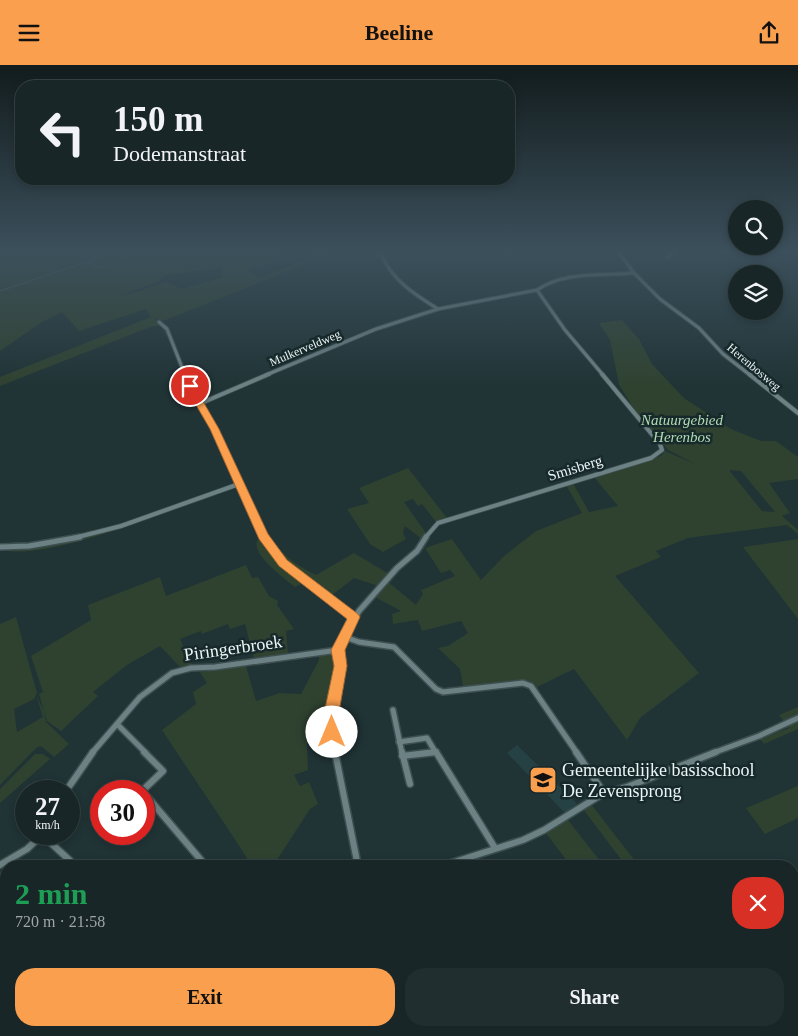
<!DOCTYPE html>
<meta charset="utf-8">
<style>
:root{--surface:#182628;--page:#212e30;--text:#f1f3f6;--muted:#9fa5a8;--line:#364345;--accent:#fa9f4e}
body{margin:0;font-family:"Times New Roman",serif;background:var(--page);color:var(--text);height:100vh;display:flex;flex-direction:column;font-size:19px;white-space:nowrap}
*{box-sizing:border-box;margin:0}
p{font-size:16px;color:var(--muted)}
.icon{flex:none;width:28px;height:28px;fill:none;stroke:currentColor;stroke-width:2;stroke-linecap:round;stroke-linejoin:round}
.map{position:relative;flex:1;overflow:hidden}
.drawer{position:absolute;left:0px;top:795px;width:799px;height:176px;display:flex;flex-direction:column;background:var(--surface);border-radius:20px 20px 0 0;box-shadow:0 2px 8px #0003,0 0 0 1px var(--line)}
.drawer>*{flex:none}
.top-card{position:absolute;left:15px;top:15px;width:500px;height:105px;border-radius:20px;box-shadow:0 2px 8px #0003,0 0 0 1px var(--line);background:#182628;color:var(--text);overflow:hidden}
.controls{position:absolute;left:728px;top:135px;display:grid;gap:10px}
.controls a{display:grid;place-items:center;width:55px;height:55px;border-radius:50%;background:var(--surface);box-shadow:0 2px 8px #0003,0 0 0 1px var(--line);font-size:25px}
.speed{position:absolute;left:15px;top:715px;display:flex;gap:10px;font-size:25px;font-weight:700;text-align:center}
.speed>*{display:grid;place-content:center;width:65px;height:65px;border-radius:50%;background:var(--surface);box-shadow:0 2px 8px #0003,0 0 0 1px var(--line);line-height:1}
.speed small{font-size:12px;font-weight:400}
.speed .limit{border:8px solid #d22;background:#fff;color:#111}
.pin{position:absolute;display:grid;place-items:center;width:42px;height:42px;color:#fff;margin:-21px;border:2px solid #fff;border-radius:50%;box-shadow:0 1px 5px #0007}
.me{position:absolute;width:55px;margin:-28px;rotate:0deg;stroke-linejoin:round;filter:drop-shadow(0 0 4px #0008)}
.turn{display:flex;align-items:center;gap:18px;height:105px;padding:0 15px;font-size:22px}
.turn .icon{width:65px;height:65px;stroke-width:2.5}
.turn b{display:block;font-size:35px;line-height:42px}
.round{display:grid;place-items:center;flex:none;width:52px;height:52px;border-radius:20px;background:var(--page)}
.summary{display:flex;align-items:center;justify-content:space-between;height:85px;padding:0 15px}
h1{font-size:30px;font-weight:700;line-height:38px;color:#1e9e55}
.primary-button{display:flex;gap:10px;margin-top:auto;padding:10px 15px}
.primary-button a{flex:1;height:58px;border-radius:20px;background:var(--accent);color:#111;font-size:20px;font-weight:700;line-height:58px;text-align:center}
.primary-button a+a{background:var(--page);color:var(--text)}
header{display:flex;justify-content:space-between;align-items:center;height:65px;padding:0 15px;background:var(--accent);color:#111;font-size:22px;font-weight:700}
.map>svg:first-child{display:block}
.built{fill:#264143}
.green{fill:#2f4230;fill-rule:evenodd}
.lines{fill:none;stroke-linecap:round;stroke-linejoin:round}
.stream{stroke:#515b69;stroke-width:1}
.minor-far3-casing{stroke:#3e4f51;stroke-width:5}
.minor-far2-casing{stroke:#3e4f51;stroke-width:5.5}
.minor-far1-casing{stroke:#3e4f51;stroke-width:8}
.minor-casing{stroke:#3e4f51;stroke-width:9}
.minor-far3{stroke:#6c8183;stroke-width:3}
.minor-far2{stroke:#6c8183;stroke-width:4}
.minor-far1{stroke:#6c8183;stroke-width:5}
.minor{stroke:#6c8183;stroke-width:6}
.route{fill:#fa9f4e;stroke:#a26733}
.labels{text-anchor:middle;dominant-baseline:central;stroke-width:5;stroke-linejoin:round;paint-order:stroke}
.far-street-label{font-size:12px;fill:#ebf6f7;stroke:#17292b}
.park-label{font-size:15px;font-style:italic;fill:#b1dcb4;stroke:#17292b}
.street-label{font-size:15px;fill:#ebf6f7;stroke:#17292b}
.near-street-label{font-size:18px;fill:#ebf6f7;stroke:#17292b}
.near-poi-label{font-size:18px;fill:#ebf6f7;stroke:#17292b;text-anchor:start}
</style>
<header><svg class="icon" aria-label="menu" viewBox="0 0 24 24"><path d="M4 6h16M4 12h16M4 18h16"/></svg>Beeline<svg class="icon" aria-label="share" viewBox="0 0 24 24"><path d="M12 15V3M7 8l5-5 5 5M5 13v7h14v-7"/></svg></header>
<div class="map">
<svg width="798" height="971" viewBox="0 0 798 971">
<rect width="100%" height="100%" fill="#203335"/>
<path class="built" d="M517,680l38,37 22,22 -12,9 -58,-60z"/>
<g class="green">
<path d="M0,186h196l-3,5 4,-5h83l2,3 -12,2 3,7 -25,7 11,8 68,-27h11l-175,70 -9,-4 12,13 2,6h-2l-5,-11 -11,2 -150,59v-9l151,-60 -5,-8 -67,22 -17,-19 -20,10 -42,29zM221,203l2,9 -41,12 -16,-7 -36,12 -4,-1 32,-11 7,-7z"/>
<path d="M622,255l17,19 13,25 32,34 47,31 30,12h15l22,16v22l-29,4 21,30 -8,3 16,14v4l-11,-9 -99,13 -32,13 5,6 -46,19 84,97 -59,45 -13,22 -53,-71 -37,18 -3,-4 -7,-3 -64,7 -3,-18 -22,-21 10,-2 20,-13 -7,-12 -39,10 -4,-11 -25,4 -1,-10 9,-3 -28,-15 14,-15 29,24 7,-11 -2,-4 34,-14 -5,-6 -9,3 -16,-25 27,-9 29,41 23,-24 32,-25 46,-18 -16,-28 7,-2 16,29 29,-6 -24,-29 67,-21 4,-5 32,14 -29,-15 -29,-33 -20,-32 -9,-45 -11,-17zM729,405l12,1 34,41 -13,-1z"/>
<path d="M408,403l39,50 -11,4 -14,-18 -4,2 -5,-7 -9,3 22,31 -3,7 -18,-14 -2,7 3,6 -23,13 -13,-8 -23,-35 22,-6 -10,-15z"/>
<path d="M191,438c-42,16 -147,57 -188,47l10,-8h31l48,-12v4z"/>
<path d="M261,457c16,28 27,39 55,53l38,-22 35,21 -11,12 -24,-8 -23,18 -23,-15 -13,6c-11,-9 -43,-32 -38,-46l8,-5 -7,-12z"/>
<path d="M798,474v80l-55,-72z"/>
<path d="M246,500l6,13 6,-1 11,19 9,5 -1,4 17,24 -8,2 2,22 -34,6 -9,-35 -15,5 -2,-5 -26,10 -1,-3 -21,8 12,26 -12,2 -20,-21 -33,19 -34,27 5,4 -37,35 -14,-10 -8,-27 4,-2 -12,-36 60,-36 -3,-15 72,-28 6,19z"/>
<path d="M16,552l21,76 -1,2 8,16 2,11 23,22 -15,13 -13,-11 -5,2 -36,37v-161zM36,630l7,22 -26,15 -3,-23 20,-10z"/>
<path d="M332,587c15,16 -1,39 -4,57 -2,10 0,21 1,32l-22,3 1,26 -14,5 6,11 9,-4 9,22 -8,5 -37,57h-21c-29,-46 -60,-90 -90,-136l34,-26 -3,-12 14,-9 -7,-11 46,-6 10,35 24,-8 21,1 18,-34v-7z"/>
<path d="M798,642v22l-34,15 -4,-5 29,-11 -10,-13z"/>
<path d="M35,689h8l7,5 -50,44v-14z"/>
<path d="M798,721v32l-33,16 -19,-26z"/>
<path d="M591,739l48,62h-13l-43,-57z"/>
<path d="M568,755l36,46h-33l-26,-34z"/>
<path d="M6,803v162h141l-7,6h-140v-164z"/>
<path d="M793,832l5,4v74l-5,-3z"/>
</g>
<g class="lines">
<g class="stream">
<path d="M88,197l24,-11"/>
<path d="M0,226l87,-29 13,6 35,-17"/>
</g>
<defs>
<g id="minor-far3">
<path d="M380,186c10,28 34,43 58,58"/>
<path d="M618,186l16,22 26,26 39,29 24,26 27,21"/>
<path d="M667,193l9,-7"/>
<path d="M537,225c28,-19 65,-14 97,-17"/>
<path d="M537,225l28,40 38,45"/>
<path d="M159,257l8,7 18,46"/>
<path d="M266,310l110,-46 62,-20 99,-19"/>
</g>
<g id="minor-far2">
<path d="M184,309l31,55 50,109"/>
<path d="M749,309l49,39"/>
<path d="M199,339l70,-30"/>
<path d="M74,473l47,-12 118,-42"/>
<path d="M425,473l13,-15 213,-65 11,-8 -2,-6 -58,-70"/>
</g>
<g id="minor-far1">
<path d="M264,472l19,26 71,55"/>
<path d="M0,482l29,-1 51,-9"/>
<path d="M345,572l14,5 35,5 42,42 7,3 80,-9 8,3 46,67"/>
<path d="M393,645l9,43"/>
<path d="M117,659l29,29"/>
<path d="M399,677l28,-4 9,15"/>
<path d="M92,688l48,-56 32,-24 19,-5 24,-1 123,-17"/>
<path d="M335,688l-5,-35 11,-52 -3,-16 21,-39 38,-43 20,-17 9,-14"/>
<path d="M426,688l10,-1"/>
<path d="M713,688l46,-17 39,-18"/>
</g>
<g id="minor">
<path d="M335,687l23,114"/>
<path d="M402,687l8,32"/>
<path d="M436,687l59,96"/>
<path d="M576,687l28,41"/>
<path d="M402,691l34,-4"/>
<path d="M66,726l27,-39"/>
<path d="M142,726l21,-20 -19,-19"/>
<path d="M144,728l62,73"/>
<path d="M42,770l34,31"/>
<path d="M0,800l27,-16 15,-14"/>
<path d="M442,801l81,-26 21,-10 60,-37 23,-6 89,-35"/>
<path d="M792,820l6,1"/>
<path d="M184,965l3,6"/>
<path d="M434,965l4,6"/>
<path d="M660,965l7,6"/>
<path d="M239,971l5,-6"/>
<path d="M501,971l4,-6"/>
<path d="M709,971l2,-6"/>
</g>
</defs>
<use href="#minor-far3" class="minor-far3-casing"/>
<use href="#minor-far2" class="minor-far2-casing"/>
<use href="#minor-far1" class="minor-far1-casing"/>
<use href="#minor" class="minor-casing"/>
<use href="#minor-far3" class="minor-far3"/>
<use href="#minor-far2" class="minor-far2"/>
<use href="#minor-far1" class="minor-far1"/>
<use href="#minor" class="minor"/>
</g>
<linearGradient id="sky" x2="0" y2="1"><stop stop-color="#121c1d"/><stop offset="0.58" stop-color="#3c505c"/><stop offset="1" stop-color="#3c505c" stop-opacity="0"/></linearGradient>
<rect width="798" height="322" fill="url(#sky)"/>
<path class="route" d="M187,319h6l26,45 49,105 19,26 71,54 2,3 -15,33 2,16 -9,52 2,14 -2,5 -6,2 -5,-2 -4,-19 11,-52 -3,-16 16,-31 -68,-53 -20,-27 -49,-110 -25,-43z"/>
<defs>
<symbol id="school-square" viewBox="-11 -11 22 22"><rect x="-9" y="-9" width="18" height="18" rx="4" fill="#fa9f4e" stroke="#17292b"/><path d="M0-5L7-2L0 1L-7-2ZM-4 1L0 2.5L4 1V4Q0 6-4 4Z" fill="#111"/></symbol>
</defs>
<g fill-rule="evenodd">
<use href="#school-square" x="527" y="699" width="32" height="32"/>
</g>
<g class="labels">
<g class="far-street-label">
<text transform="translate(305 283) rotate(-23)">Mulkerveldweg</text>
<text transform="translate(754 302) rotate(40)">Herenbosweg</text>
</g>
<g class="park-label">
<text x="682" y="355">Natuurgebied<tspan x="682" dy="17">Herenbos</tspan></text>
</g>
<g class="street-label">
<text transform="translate(575 403) rotate(-17)">Smisberg</text>
</g>
<g class="near-street-label">
<text transform="translate(233 583) rotate(-8)">Piringerbroek</text>
</g>
<g class="near-poi-label">
<text x="562" y="705">Gemeentelijke basisschool<tspan x="562" dy="21">De Zevensprong</tspan></text>
</g>
</g>
</svg>
<div class="controls">
<a><svg class="icon" aria-label="search" viewBox="0 0 24 24"><circle cx="10" cy="10" r="6"/><path d="M15 15l6 6"/></svg></a>
<a><svg class="icon" aria-label="layers" viewBox="0 0 24 24"><path d="M12 4l9 5-9 5-9-5zM3 14l9 5 9-5"/></svg></a>
</div>
<div class="speed"><div>27<small>km/h</small></div><div class="limit">30</div></div>
<div class="pin" style="left:190px;top:321px;background:#d93025"><svg class="icon" aria-label="arrive" viewBox="0 0 24 24"><path d="M6 21V4h12l-3 4 3 4H6"/></svg></div>
<svg class="me" style="left:332px;top:667px" viewBox="-20 -20 40 40"><circle r="19" fill="#fff"/><path d="M0-13L10 11 0 6-10 11z" fill="#fa9f4e"/></svg>
<div class="top-card">
<div class="turn"><svg class="icon" aria-label="left" viewBox="0 0 24 24"><path d="M17 20v-9H6M10 6l-5 5 5 5"/></svg><div><b>150 m</b>Dodemanstraat</div></div>
</div>
<section class="drawer">
<div class="summary"><div><h1>2 min</h1><p>720 m · 21:58</p></div><a class="round" style="background:#d93025;color:#fff"><svg class="icon" aria-label="close" viewBox="0 0 24 24"><path d="M6 6l12 12M18 6L6 18"/></svg></a></div>
<div class="primary-button"><a>Exit</a><a>Share</a></div>
</section>
</div>
